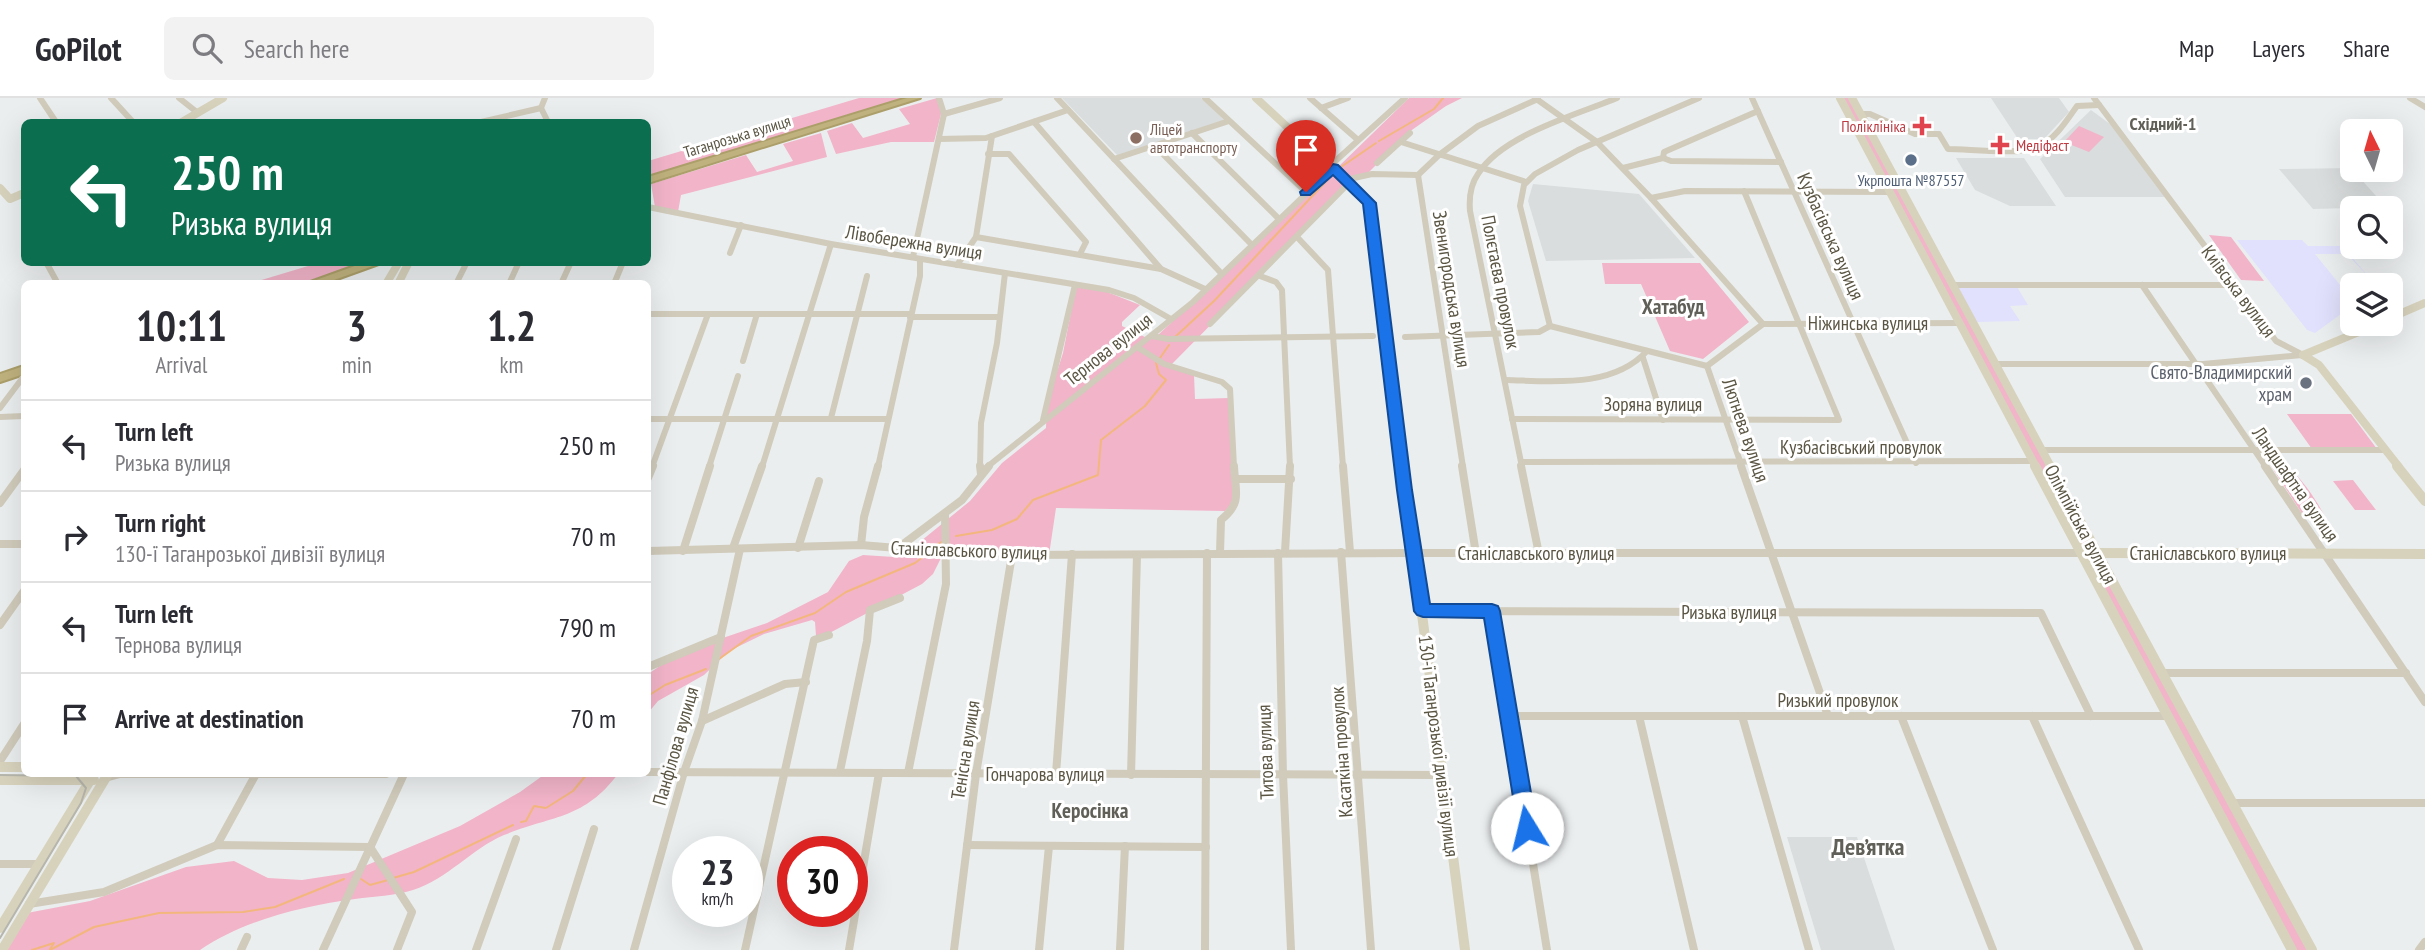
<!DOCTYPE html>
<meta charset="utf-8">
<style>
:root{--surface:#fff;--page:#f2f2f3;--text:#2b2b33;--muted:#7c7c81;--line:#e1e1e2}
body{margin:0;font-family:"PT Sans Narrow",sans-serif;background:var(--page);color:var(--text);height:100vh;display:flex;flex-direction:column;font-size:26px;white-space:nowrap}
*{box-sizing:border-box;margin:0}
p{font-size:23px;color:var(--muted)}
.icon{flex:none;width:38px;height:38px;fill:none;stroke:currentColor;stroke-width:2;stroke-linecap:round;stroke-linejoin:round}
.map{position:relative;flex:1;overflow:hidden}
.panel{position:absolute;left:21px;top:182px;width:630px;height:497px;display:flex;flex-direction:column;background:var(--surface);border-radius:10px;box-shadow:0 7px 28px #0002}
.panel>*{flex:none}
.top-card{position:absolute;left:21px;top:21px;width:630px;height:147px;border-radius:10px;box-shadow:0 7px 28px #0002;background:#0b6e4f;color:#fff;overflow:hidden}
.needle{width:46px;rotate:355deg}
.buttons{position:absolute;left:2340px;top:21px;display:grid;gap:14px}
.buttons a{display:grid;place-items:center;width:63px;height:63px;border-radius:10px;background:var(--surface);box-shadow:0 7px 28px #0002;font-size:35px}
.speed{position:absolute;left:672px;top:738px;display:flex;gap:14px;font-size:35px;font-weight:700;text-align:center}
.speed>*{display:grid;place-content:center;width:91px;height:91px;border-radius:50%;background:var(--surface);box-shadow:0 7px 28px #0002;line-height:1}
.speed small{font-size:18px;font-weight:400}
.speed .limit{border:10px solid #d22;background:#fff;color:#111}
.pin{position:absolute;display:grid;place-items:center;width:60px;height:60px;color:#fff;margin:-72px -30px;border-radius:50% 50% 50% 0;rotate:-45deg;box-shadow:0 0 7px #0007}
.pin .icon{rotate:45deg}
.me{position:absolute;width:77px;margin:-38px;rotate:351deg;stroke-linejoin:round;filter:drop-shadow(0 0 5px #0008)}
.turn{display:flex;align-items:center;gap:24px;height:147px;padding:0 35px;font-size:32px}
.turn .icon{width:91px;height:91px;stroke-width:2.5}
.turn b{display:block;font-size:49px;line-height:60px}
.eta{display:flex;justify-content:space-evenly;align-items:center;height:119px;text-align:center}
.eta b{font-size:42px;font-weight:700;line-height:49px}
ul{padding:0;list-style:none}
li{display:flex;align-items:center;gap:21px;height:91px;padding:0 35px;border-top:2px solid var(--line)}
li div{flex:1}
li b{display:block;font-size:26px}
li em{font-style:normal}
header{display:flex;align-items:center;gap:42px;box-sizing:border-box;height:98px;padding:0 35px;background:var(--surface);border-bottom:2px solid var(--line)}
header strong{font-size:33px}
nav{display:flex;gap:38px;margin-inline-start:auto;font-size:24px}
.search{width:490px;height:63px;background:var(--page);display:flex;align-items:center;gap:18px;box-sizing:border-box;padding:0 24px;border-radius:10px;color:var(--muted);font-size:26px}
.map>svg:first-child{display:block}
.commercial{fill:#e1e1fd}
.education{fill:#dadddd}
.green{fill:#f2b4c9}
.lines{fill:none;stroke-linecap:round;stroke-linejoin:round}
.stream{stroke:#f3b77d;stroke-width:2}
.highway-casing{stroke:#ac9f6a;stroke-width:4}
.street-far1{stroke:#d0cbbb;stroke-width:6}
.street{stroke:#d0cbbb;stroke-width:8}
.secondary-far1{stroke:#d7d2bc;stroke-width:8}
.secondary{stroke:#d7d2bc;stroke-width:10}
.highway{fill:#c0b27e;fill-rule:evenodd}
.tram{stroke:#b7b6ad;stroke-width:2}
.route{fill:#1a73e8;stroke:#114b97;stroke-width:2}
.health-dot{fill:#e0444e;stroke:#fff;stroke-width:2.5}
.education-dot{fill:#8d6e63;stroke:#fff;stroke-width:2.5}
.service-dot{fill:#5c6f8a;stroke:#fff;stroke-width:2.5}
.worship-dot{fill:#6b7280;stroke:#fff;stroke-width:2.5}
.labels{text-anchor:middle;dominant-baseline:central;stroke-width:6;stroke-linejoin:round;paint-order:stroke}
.far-health-label{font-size:16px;fill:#be3a42;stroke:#fff;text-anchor:end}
.far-education-label{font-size:16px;fill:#785e54;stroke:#fff;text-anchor:start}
.far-street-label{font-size:16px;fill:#5a5543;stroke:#fff}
.far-service-label{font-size:16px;fill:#4e5e75;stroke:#fff}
.far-neighbourhood-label{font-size:18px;font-weight:bold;fill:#616058;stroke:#fff}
.street-label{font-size:19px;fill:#5a5543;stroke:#fff}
.worship-label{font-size:19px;fill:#5b616d;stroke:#fff;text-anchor:end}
.neighbourhood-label{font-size:21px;font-weight:bold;fill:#616058;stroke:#fff}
.near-neighbourhood-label{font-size:24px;font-weight:bold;fill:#616058;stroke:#fff}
</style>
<header>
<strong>GoPilot</strong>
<div class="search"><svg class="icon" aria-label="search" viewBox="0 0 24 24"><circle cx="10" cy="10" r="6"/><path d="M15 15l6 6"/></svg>Search here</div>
<nav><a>Map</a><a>Layers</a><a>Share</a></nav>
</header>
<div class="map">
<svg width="2425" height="852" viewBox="0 0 2425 852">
<rect width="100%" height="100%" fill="#ebeeef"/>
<g class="commercial">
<path d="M2237,142h65l6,6h34l34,39 -29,-31h-32l30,37h7v15l-37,27 -8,-3z"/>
<path d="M1958,189h59l11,18 -18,1 10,15 -43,1z"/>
</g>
<g class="education">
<path d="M1062,0h139l23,22 -106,36z"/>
<path d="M1991,0h68l10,14 -25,27h-26z"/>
<path d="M2091,12l19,14 55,73h-100l-25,-38z"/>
<path d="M1956,60h68l32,48h-46l-35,-16z"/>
<path d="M2351,70l35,39 -73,2 -34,-40z"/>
<path d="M1533,86l106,10 56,64 -149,3 -18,-60z"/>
<path d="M1787,739h70l38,113h-74z"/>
</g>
<g class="green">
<path d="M859,0h50l-261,80v-17z"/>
<path d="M937,0l5,12 -8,32h-43l-55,12 -9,-23 25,-8 11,15 47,-14 -11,-15z"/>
<path d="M1409,0h53l-16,8 -37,26 -40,40 -21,7 -12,-10z"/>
<path d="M1840,0h11l460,852h-20z"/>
<path d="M2079,28l25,11 -15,15 -25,-10z"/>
<path d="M821,35l6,24 -146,38 -3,17 -23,-5 -4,-23 95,-29 11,17 36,-11 -10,-17z"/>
<path d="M1335,72l15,14 -179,181 23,10 1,24 34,-1 4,104 -8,9 -169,-3 -7,47 -105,-3 -11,22 -11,10 -100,53 -6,-1 -1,-14 -3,-2 -48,14 -35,17 -25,24 -46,26 -10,12v-39l18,-12 45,-20 56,-19 61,-31 21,-31 14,-6 31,2 27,-16 49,-40 32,-38 44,-35 1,-25 16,-50 13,-66 31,5 33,13 -18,17v4l25,12 11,-3z"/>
<path d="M2209,137l22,2 33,44 -23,-1z"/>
<path d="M318,165h51l-69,20 -52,1z"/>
<path d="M1602,165h98l49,59 -46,37 -33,-8 -29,-67h-36z"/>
<path d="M2287,316h64l26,35h-65z"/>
<path d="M2264,357c24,0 54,46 63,66l-24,-6z"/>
<path d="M2353,382l23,30h-21l-22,-29z"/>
<path d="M545,676h73c-35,46 -65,41 -114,61 -33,14 -56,44 -91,55 -19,6 -38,6 -58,9 -52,7 -111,21 -155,51h-195l22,-37 63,-12 96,-34 48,-6 34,17 34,2 46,-7 112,-47 60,-34z"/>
</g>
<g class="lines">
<g class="stream">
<path d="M1379,43l55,-32 9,-11"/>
<path d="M1341,69l35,-24"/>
<path d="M1175,239l39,-36 118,-126"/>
<path d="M1160,260l9,-13"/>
<path d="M956,438l36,-6 25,-11 16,-19 65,-25 3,-35 44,-34 21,-26 -7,-6 -3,-11"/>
<path d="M933,449l10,-6"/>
<path d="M719,561l32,-23 64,-23 31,-21 69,-29 12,-9"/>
<path d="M648,598l17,-11 41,-16"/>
<path d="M521,724l5,-1 8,-15 12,2 27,-17 14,-17"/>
<path d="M393,780l21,-6 99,-47"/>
<path d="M361,781l9,6 18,-5"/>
<path d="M32,852l22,-7 -4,6"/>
<path d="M50,852l44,-23 65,-14 84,-1 32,-5 69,-28"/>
</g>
<defs>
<g id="highway">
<path d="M907,0h13l-272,85v-6z"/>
<path d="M366,164h18l-61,22h-18z"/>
<path d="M24,268v8l-24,8v-8z"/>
</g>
</defs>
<use href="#highway" class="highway-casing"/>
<g class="street-far1">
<path d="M40,0l16,24"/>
<path d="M111,0l22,24"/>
<path d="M179,0l19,15"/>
<path d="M545,0l-4,10 7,14"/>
<path d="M1057,0l164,175"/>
<path d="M1205,0l101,94"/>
<path d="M1310,0l48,42"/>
<path d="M1535,0l62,44 54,56 112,126"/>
<path d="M1752,0l164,365"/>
<path d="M2094,0l182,243 27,14"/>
<path d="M2410,0l15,9"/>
<path d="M1321,10l27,-10"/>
<path d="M944,16l56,-16"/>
<path d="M1860,16h10l45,20h24l9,15c23,0 72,7 92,-3 16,-8 27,-26 37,-40l22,-1"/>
<path d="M481,24l60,-14"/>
<path d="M1034,24l127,147 44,20"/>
<path d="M1192,35l86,85"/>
<path d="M939,41l47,-1 82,-28"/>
<path d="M1401,44l125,40"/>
<path d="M1155,48l96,98"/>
<path d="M988,56h21l77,88 -6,12"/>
<path d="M1663,60l8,3 110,1"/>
<path d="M1114,61l115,-38"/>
<path d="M1377,65l33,-30"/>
<path d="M1331,67l74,-67"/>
<path d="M1623,70l40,-10 1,-6 94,-41"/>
<path d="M1418,77l45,292"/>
<path d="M1418,77l21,-20 39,-29 60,-27"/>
<path d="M1345,82l27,-6 46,1"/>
<path d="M648,97v6"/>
<path d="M1651,100l34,-7 205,1"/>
<path d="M648,109l183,37 278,46 25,8 37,21"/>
<path d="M976,139l185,32"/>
<path d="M1298,140l30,32 15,197"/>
<path d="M730,155l11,-28"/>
<path d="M913,159l31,-143 -5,-16"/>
<path d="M46,164l12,22"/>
<path d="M957,167l19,-28 16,-101"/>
<path d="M1260,178l16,6 6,8 8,177"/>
<path d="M456,186l11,-22"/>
<path d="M509,186l10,-22"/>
<path d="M561,186l10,-22"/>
<path d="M614,186l9,-22"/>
<path d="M1952,187h282"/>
<path d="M2142,187l124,182"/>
<path d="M648,216h263"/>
<path d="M910,219h89"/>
<path d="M1210,226l139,-141"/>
<path d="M1763,226l196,-1"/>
<path d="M1550,228l-30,-120 4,-21 11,-11 43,-24 121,-52"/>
<path d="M1152,238l16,3 205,-3"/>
<path d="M1405,239l134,-5 11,-6 157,40"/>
<path d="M1137,249l27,17 58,18 8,7 4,78"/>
<path d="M1643,260l20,62"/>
<path d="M743,263l14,-47"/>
<path d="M1995,266h208l99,-9"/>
<path d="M1707,268l35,101"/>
<path d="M1707,268l56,-42"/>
<path d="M1505,282c47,1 107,9 142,-29"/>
<path d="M0,310l24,-32"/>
<path d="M0,319l24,-1"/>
<path d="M831,320l36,-142"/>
<path d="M648,321h240"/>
<path d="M1512,321l327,1 -95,-229"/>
<path d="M1043,322l32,-135"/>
<path d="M2041,352h344"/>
<path d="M1521,364l511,-1"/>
<path d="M652,369l56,-153"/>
<path d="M709,369l29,-91"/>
<path d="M762,369l69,-223"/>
<path d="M878,369l42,-191v-17"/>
<path d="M980,369l1,-44 16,-80 8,-70"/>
<path d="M987,369l206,-165 140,-134"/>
<path d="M1522,369l-52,-256c-1,-13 0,-26 8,-37 24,-39 98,-59 139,-76"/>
</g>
<g class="street">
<path d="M980,368l1,8"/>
<path d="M1343,368l7,86"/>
<path d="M1462,368l14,88"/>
<path d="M1521,368l18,88"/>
<path d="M1741,368l87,250"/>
<path d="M2265,368l160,236"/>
<path d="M648,380l5,-12"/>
<path d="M1235,381h56"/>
<path d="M0,405l24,-33"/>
<path d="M0,446h24"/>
<path d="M861,447l3,-28 14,-51"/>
<path d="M733,450l29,-82"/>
<path d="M798,450l21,-67"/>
<path d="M898,450l64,-48 27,-34"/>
<path d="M648,453l213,-6 60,5 47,-1 44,6 400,-2"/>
<path d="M683,453l27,-85"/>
<path d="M1285,454l5,-86"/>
<path d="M1341,454l30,398"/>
<path d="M1220,455l1,-33c22,-18 14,-28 13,-54"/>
<path d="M1278,455l5,222 8,175"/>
<path d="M1415,455h666"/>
<path d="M1423,513l618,2 50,103"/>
<path d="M1492,513l55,339"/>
<path d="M0,527l24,-34"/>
<path d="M648,569l73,-30"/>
<path d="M2162,575h244"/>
<path d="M1509,618h659"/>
<path d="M1639,618l55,234"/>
<path d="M1742,618l67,234"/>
<path d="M1901,618l92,234"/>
<path d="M2032,618l107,234"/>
<path d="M702,623l83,-37 21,-2"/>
<path d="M0,663l24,-37"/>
<path d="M840,673l27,-130 3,-31 30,-12"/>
<path d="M648,674l789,3"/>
<path d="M908,675l38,-189 -1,-70"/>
<path d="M1056,676l16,-220"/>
<path d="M1131,677l6,-220"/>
<path d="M105,680l15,-4h266"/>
<path d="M2232,705h193"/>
<path d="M217,747l39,-71"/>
<path d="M967,747l239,2"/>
<path d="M370,749l42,65 -15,38"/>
<path d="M0,766h39"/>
<path d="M29,806l75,-12 113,-47 153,2"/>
<path d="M241,852l6,-13"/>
<path d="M323,852l81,-176"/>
<path d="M476,852l40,-111"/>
<path d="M556,852l38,-121"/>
<path d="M634,852l50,-178 18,-51 38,-172"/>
<path d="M745,852l69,-310 15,-5"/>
<path d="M849,852l30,-177"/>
<path d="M954,852l22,-176 36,-219"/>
<path d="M1039,852l10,-104"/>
<path d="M1120,852l5,-104"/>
<path d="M1205,852l2,-397"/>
<path d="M2419,852l6,-8"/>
</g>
<g class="secondary-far1">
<path d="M1256,0l113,105 34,264"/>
<path d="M1840,0l196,369"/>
<path d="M1852,0l199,369"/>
<path d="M182,24l41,-24"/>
<path d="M0,90l10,11 14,-6"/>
<path d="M386,186l13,-22"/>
<path d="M398,186l11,-22"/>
<path d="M2390,220l35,-15"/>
<path d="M2303,257l16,10 80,102"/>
<path d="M2303,257l75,-31"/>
</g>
<g class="secondary">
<path d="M1403,368l62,484"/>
<path d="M2035,368l257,484"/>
<path d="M2050,368l262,484"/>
<path d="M2397,368l28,35"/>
<path d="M2092,455l333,1"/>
<path d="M0,669h24"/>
<path d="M0,682h94"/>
<path d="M0,830l94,-154"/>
<path d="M2,852l106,-176"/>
</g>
<use href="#highway" class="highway"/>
<path class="tram" d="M0,677l76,1 10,12 -5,15 -81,135"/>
</g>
<path class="route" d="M1333,66l5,1 38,38 36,287 18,114h62l6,2 2,5 37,217 -3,6 -7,2 -6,-2 -3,-6 -34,-210 -61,-1 -6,-2 -3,-4 -17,-121 -34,-286 -30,-29 -23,20h-9l-1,-3z"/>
<g class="health-dot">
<path d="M1918.5 17.5h7v7h7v7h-7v7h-7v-7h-7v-7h7z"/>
<path d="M1996.5 36.5h7v7h7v7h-7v7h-7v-7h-7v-7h7z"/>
</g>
<circle class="education-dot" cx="1136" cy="40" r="7"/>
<circle class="service-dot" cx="1911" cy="62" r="7"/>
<circle class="worship-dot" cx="2306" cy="285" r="7"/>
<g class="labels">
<g class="far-health-label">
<text x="1906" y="28">Поліклініка</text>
<text x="2016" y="47" text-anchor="start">Медіфаст</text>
</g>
<g class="far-education-label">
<text x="1150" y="31">Ліцей<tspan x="1150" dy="18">автотранспорту</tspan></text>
</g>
<g class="far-street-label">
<text transform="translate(737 38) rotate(-17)">Таганрозька вулиця</text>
</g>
<g class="far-service-label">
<text x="1911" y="82">Укрпошта №87557</text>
</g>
<g class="far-neighbourhood-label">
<text x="2163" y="25">Східний-1</text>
</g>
<g class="street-label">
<text transform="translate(1831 138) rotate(66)">Кузбасівська вулиця</text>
<text transform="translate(914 144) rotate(9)">Лівобережна вулиця</text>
<text transform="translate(1501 184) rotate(79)">Полєтаєва провулок</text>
<text transform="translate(1452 191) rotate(81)">Звенигородська вулиця</text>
<text transform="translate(2239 193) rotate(53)">Київська вулиця</text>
<text x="1868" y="225">Ніжинська вулиця</text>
<text transform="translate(1108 251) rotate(-38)">Тернова вулиця</text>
<text x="1653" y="306">Зоряна вулиця</text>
<text transform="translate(1746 332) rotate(71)">Лютнева вулиця</text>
<text x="1861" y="349">Кузбасівський провулок</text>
<text transform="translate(2296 386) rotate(55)">Ландшафтна вулиця</text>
<text transform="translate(2081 426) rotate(62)">Олімпійська вулиця</text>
<text transform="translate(969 452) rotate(2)">Станіславського вулиця</text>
<text x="1536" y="455">Станіславського вулиця</text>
<text x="2208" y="455">Станіславського вулиця</text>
<text x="1729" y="514">Ризька вулиця</text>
<text x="1838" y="602">Ризький провулок</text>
<text transform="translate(675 648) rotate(-74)">Панфілова вулиця</text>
<text transform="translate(1439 648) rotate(83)">130-ї Таганрозької дивізії вулиця</text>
<text transform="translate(965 652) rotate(-81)">Тенісна вулиця</text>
<text transform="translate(1265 654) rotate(-92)">Титова вулиця</text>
<text transform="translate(1341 654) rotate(-94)">Касаткіна провулок</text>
<text x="1045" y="676">Гончарова вулиця</text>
</g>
<g class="worship-label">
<text x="2292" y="274">Свято-Владимирский<tspan x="2292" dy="22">храм</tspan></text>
</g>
<g class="neighbourhood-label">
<text x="1673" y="208">Хатабуд</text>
<text x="1090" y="712">Керосінка</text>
</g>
<g class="near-neighbourhood-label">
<text x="1868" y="748">Дев’ятка</text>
</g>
</g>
</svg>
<div class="buttons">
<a><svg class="needle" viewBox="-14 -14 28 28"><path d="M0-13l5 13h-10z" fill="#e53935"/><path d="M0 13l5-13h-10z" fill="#7c7c81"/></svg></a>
<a><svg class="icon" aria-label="search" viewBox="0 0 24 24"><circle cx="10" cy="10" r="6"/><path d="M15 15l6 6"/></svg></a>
<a><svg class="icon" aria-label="layers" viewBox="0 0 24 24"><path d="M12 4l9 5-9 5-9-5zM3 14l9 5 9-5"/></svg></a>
</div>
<div class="speed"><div>23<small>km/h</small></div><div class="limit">30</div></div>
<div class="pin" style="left:1306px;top:94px;background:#d93025"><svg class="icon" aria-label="arrive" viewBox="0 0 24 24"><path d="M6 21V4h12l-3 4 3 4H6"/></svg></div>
<svg class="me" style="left:1527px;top:730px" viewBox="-20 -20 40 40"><circle r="19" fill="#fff"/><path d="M0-13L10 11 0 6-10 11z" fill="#1a73e8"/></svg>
<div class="top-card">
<div class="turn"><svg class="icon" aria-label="left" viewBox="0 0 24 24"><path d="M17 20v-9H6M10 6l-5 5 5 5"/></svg><div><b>250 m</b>Ризька вулиця</div></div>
</div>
<section class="panel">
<div class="eta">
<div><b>10:11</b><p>Arrival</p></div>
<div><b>3</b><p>min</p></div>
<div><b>1.2</b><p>km</p></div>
</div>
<ul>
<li><svg class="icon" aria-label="left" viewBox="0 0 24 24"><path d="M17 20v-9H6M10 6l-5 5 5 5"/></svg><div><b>Turn left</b><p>Ризька вулиця</p></div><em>250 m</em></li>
<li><svg class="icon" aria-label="right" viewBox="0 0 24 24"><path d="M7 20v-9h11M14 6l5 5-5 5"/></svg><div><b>Turn right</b><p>130-ї Таганрозької дивізії вулиця</p></div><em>70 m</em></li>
<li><svg class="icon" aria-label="left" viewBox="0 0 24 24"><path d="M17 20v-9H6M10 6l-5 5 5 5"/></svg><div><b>Turn left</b><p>Тернова вулиця</p></div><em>790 m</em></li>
<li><svg class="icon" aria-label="arrive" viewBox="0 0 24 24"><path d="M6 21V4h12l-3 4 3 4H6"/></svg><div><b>Arrive at destination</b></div><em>70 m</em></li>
</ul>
</section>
</div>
